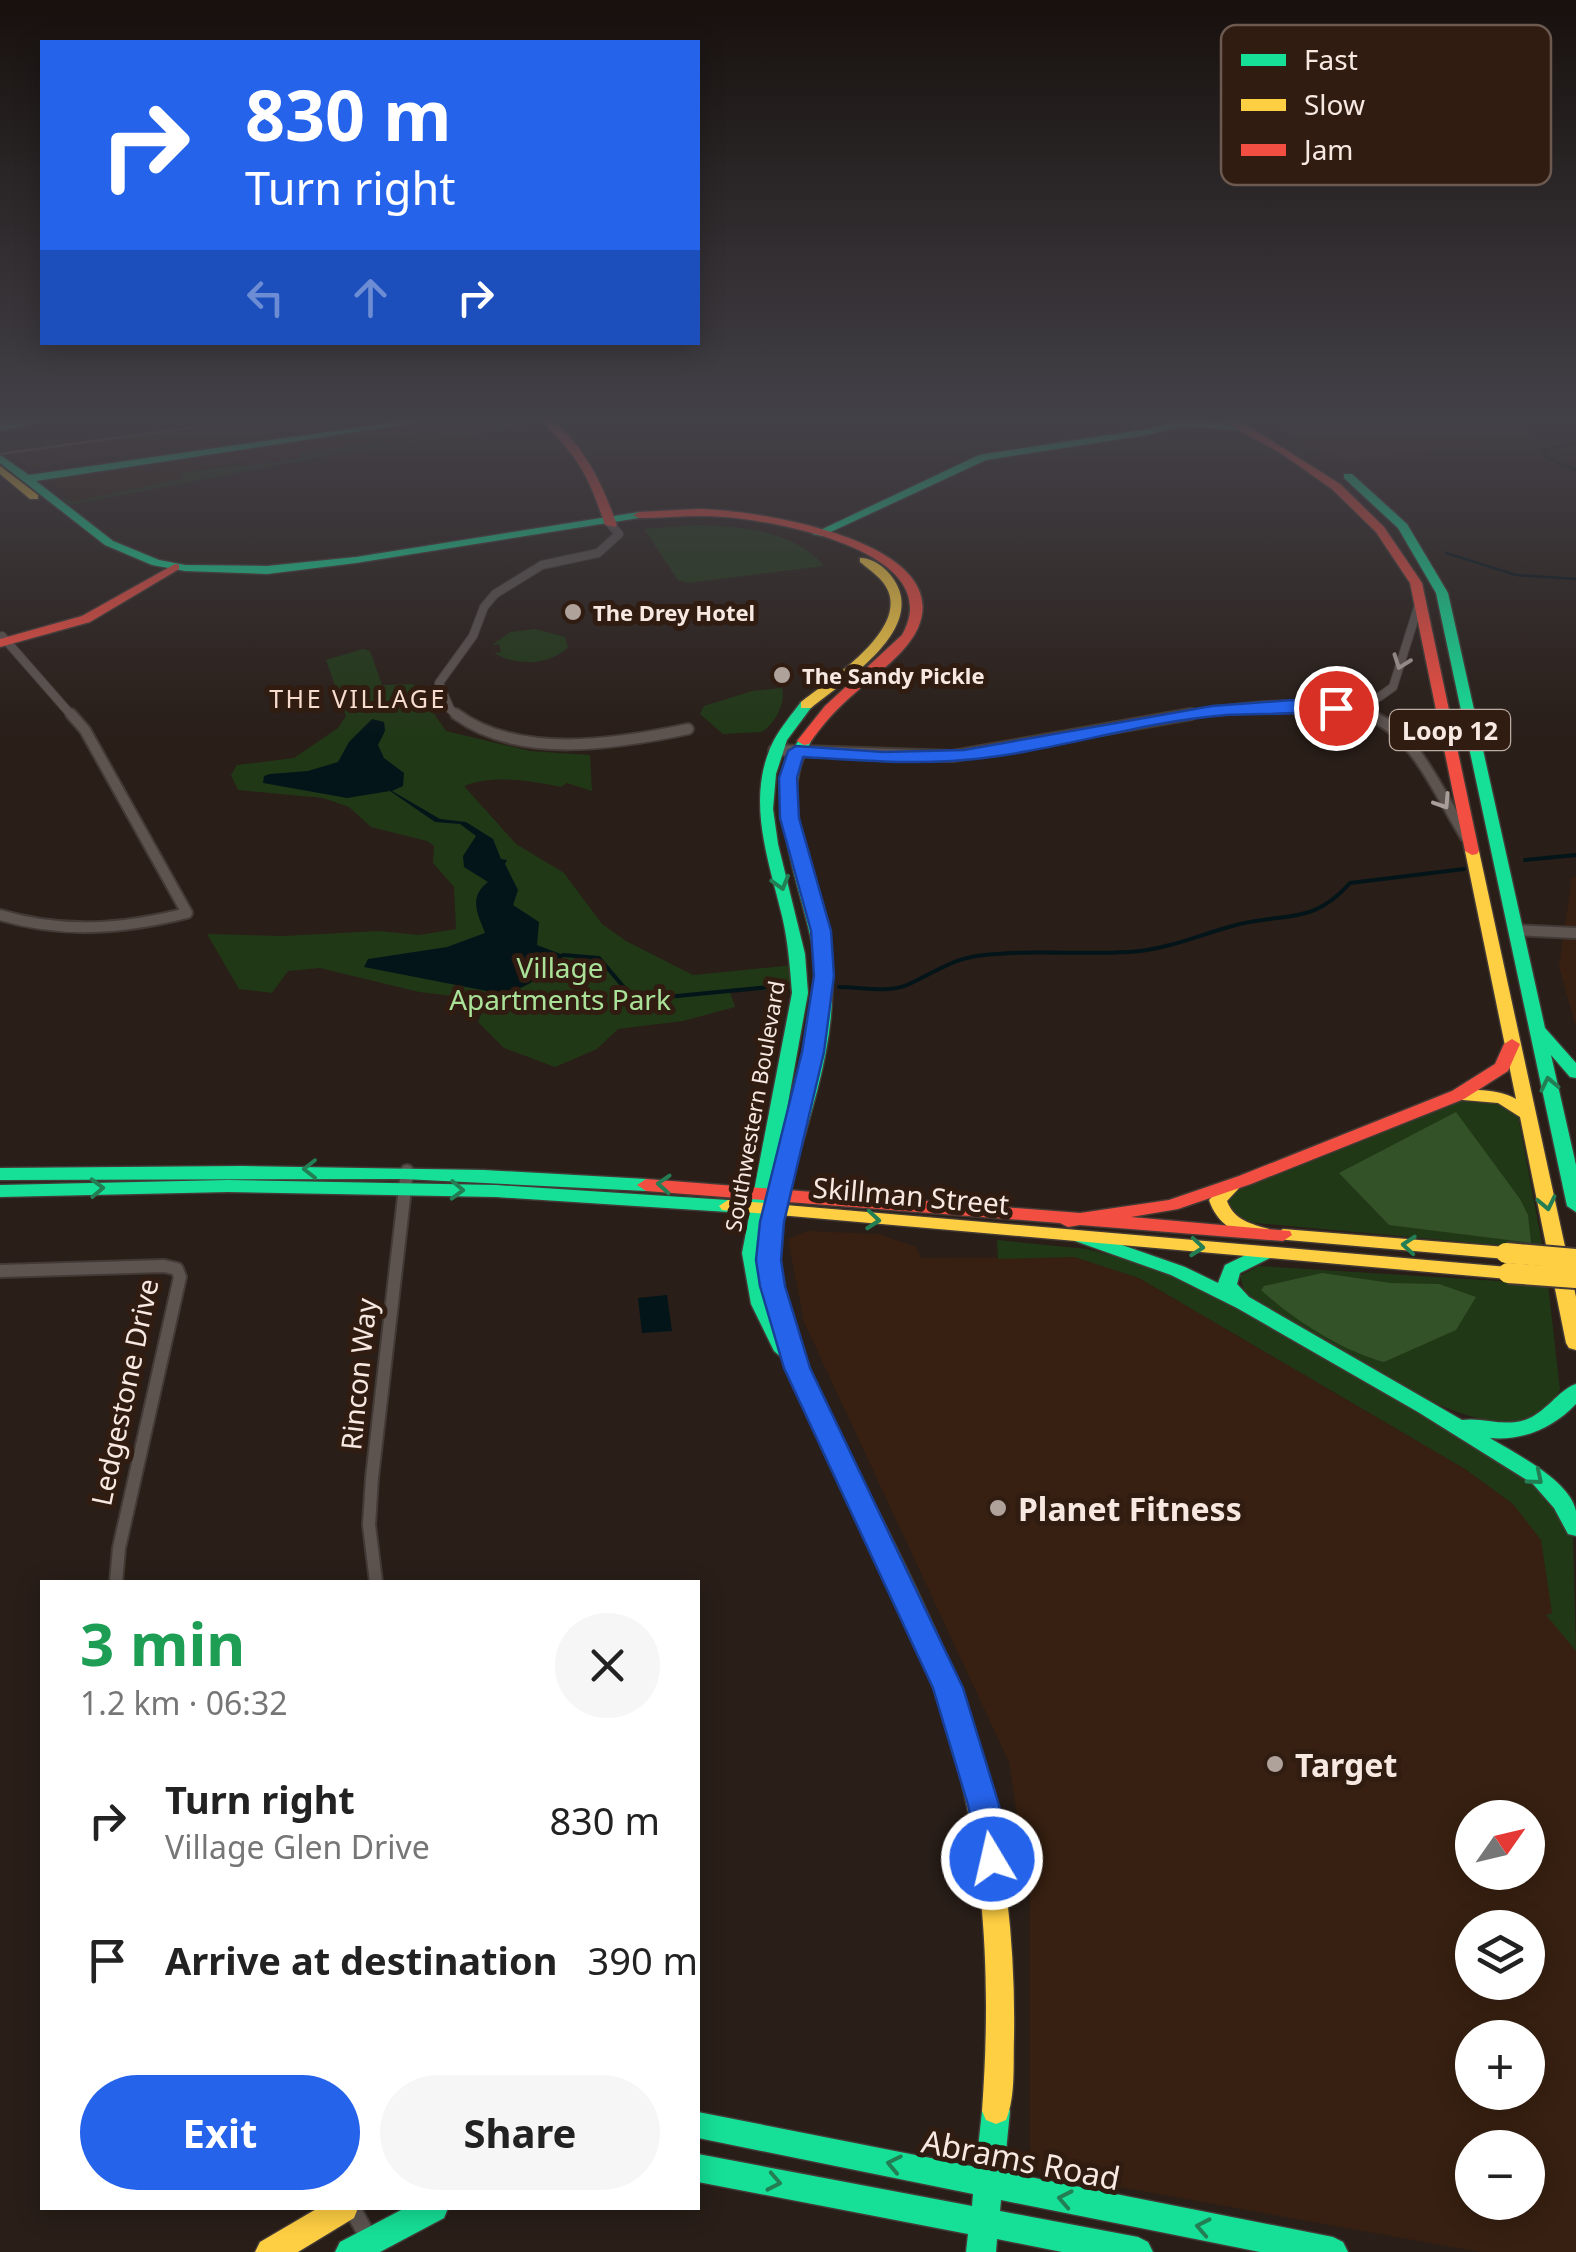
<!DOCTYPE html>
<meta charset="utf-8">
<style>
:root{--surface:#fff;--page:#f6f6f6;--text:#222;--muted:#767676;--accent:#2563eb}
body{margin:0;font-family:"Noto Sans",sans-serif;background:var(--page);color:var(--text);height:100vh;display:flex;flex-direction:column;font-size:38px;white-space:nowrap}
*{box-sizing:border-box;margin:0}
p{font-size:32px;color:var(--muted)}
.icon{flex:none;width:55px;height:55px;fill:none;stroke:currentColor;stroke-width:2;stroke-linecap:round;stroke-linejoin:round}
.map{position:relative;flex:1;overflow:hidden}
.details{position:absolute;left:40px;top:1580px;width:660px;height:630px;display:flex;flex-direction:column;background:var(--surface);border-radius:0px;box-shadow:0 5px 25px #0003}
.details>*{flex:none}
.hud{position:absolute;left:40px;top:40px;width:660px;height:305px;border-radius:0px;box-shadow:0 5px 25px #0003;background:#2563eb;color:#fff;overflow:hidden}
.needle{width:65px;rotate:56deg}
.buttons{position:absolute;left:1455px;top:1800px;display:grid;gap:20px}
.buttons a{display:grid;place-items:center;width:90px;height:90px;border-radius:50%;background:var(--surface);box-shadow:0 5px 25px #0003;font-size:50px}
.pin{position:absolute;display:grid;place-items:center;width:85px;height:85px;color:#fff;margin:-42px;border:5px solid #fff;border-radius:50%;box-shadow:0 2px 10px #0007}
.me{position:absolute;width:110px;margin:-55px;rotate:351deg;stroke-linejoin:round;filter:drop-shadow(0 0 8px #0008)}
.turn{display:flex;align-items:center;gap:35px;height:210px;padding:0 40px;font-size:45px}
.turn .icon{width:130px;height:130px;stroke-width:2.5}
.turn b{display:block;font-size:70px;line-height:85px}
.lanes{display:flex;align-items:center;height:95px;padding:0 40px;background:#0003;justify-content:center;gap:50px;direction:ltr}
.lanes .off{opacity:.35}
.round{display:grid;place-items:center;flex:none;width:105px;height:105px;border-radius:52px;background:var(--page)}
.summary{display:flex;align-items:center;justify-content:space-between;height:170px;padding:0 40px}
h1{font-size:60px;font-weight:700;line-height:75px;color:#1e9e55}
.action{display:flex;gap:20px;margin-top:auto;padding:20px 40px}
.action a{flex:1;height:115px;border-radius:60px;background:var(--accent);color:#fff;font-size:40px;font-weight:700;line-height:115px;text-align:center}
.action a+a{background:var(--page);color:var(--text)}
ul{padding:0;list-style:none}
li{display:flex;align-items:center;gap:30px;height:140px;padding:0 40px}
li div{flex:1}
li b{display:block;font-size:38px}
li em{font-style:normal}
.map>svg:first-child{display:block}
.built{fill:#372011;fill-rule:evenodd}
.green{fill:#213817}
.forest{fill:#335228}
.water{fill:#041519}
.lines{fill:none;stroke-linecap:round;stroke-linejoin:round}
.stream-far1{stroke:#041519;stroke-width:2.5}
.stream{stroke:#041519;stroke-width:4}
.street-far3-casing{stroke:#433a35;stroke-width:10}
.street-far2-casing{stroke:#433a35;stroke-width:14}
.street-far1-casing{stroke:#433a35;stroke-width:16}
.street-casing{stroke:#433a35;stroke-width:20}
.fast-casing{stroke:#433a35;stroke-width:3}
.slow-casing{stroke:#433a35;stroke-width:3}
.jam-casing{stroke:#433a35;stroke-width:3}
.street-far3{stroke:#5d5450;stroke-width:8}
.street-far2{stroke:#5d5450;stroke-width:10}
.street-far1{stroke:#5d5450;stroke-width:12}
.street{stroke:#5d5450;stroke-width:16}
.fast{fill:#16e098;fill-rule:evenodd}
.slow{fill:#ffcf43;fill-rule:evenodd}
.jam{fill:#f24e42;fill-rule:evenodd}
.tram{stroke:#605853;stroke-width:2.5}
.slow-bridge-casing{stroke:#433a35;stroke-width:24;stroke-linecap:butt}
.slow-bridge{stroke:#ffcf43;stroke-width:20}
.oneway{stroke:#aa9e99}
.oneway2{stroke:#237e54}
.route{fill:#2563eb;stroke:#184099;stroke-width:2.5}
.poi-dot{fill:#afa29b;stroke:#301c11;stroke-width:4}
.labels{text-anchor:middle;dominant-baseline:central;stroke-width:10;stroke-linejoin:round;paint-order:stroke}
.far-poi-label{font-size:22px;font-weight:bold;fill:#f7e9e2;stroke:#301c11;text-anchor:start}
.far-street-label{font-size:22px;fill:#f7e9e2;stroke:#301c11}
.far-neighbourhood-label{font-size:25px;letter-spacing:2.5px;fill:#f7dccd;stroke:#301c11}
.shield{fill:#301c11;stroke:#bbaca3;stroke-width:2.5}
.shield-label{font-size:25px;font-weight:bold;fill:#f7e9e2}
.park-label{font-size:28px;fill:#a9e298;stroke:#301c11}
.street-label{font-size:28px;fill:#f7e9e2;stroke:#301c11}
.near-poi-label{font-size:32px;font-weight:bold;fill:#f7e9e2;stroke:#301c11;text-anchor:start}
.near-street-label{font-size:32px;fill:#f7e9e2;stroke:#301c11}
.key{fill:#301c11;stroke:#6c5a50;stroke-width:2.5}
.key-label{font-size:28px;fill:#f7e9e2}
</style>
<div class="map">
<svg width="1576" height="2252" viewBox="0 0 1576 2252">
<rect width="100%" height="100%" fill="#291e18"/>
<g class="built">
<path d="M243,421h118l-332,48 -19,-16z"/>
<path d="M442,421h76l-267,47 -10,-5 -60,9 4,6 -111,24 -27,-23z"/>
<path d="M1271,421h239l23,12 -187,30z"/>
<path d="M1572,877h4v151l-17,-62z"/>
<path d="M807,1231l71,3 38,13 5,11 153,-1 65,21 326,191 48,35 35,41 28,88v619h-96l-450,-81v-272l-21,-137 -205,-440 -16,-83zM1472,1818h56v54h-56zM1472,1928h56v54h-56zM1472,2038h56v54h-56zM1472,2148h56v54h-56z"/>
</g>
<g class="green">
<path d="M518,421l12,5 -192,28 -268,51 -9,-8 13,5 110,-24 -5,-5c44,-7 79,-7 122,-15l-3,-5 80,-12 13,3z"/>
<path d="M695,525c43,1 99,5 129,41l-136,17 -10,-3 -34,-51z"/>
<path d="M535,629l30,8 3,10c-19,19 -52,19 -74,6l7,-1 -2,-8 -7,1 18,-13z"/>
<path d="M363,649l7,2 12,34 31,-1 33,47 84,20 60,4 2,36 -25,-8 -6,4c-31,-6 -68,-13 -97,-1l52,58 48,29 38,51 24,17 67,34 102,-10 -1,23 -64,4 5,15 -52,14 -65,8 -21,20 -42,18 -51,-19 -26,-26 9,-22 -68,-8 -99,-24 -32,3 -16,22 -33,-4 -32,-55 76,2 96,-5 40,4 37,-6 -2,-42 -21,-24 1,-17 -7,-5 -56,-14 -22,-20 -26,-9 -85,-8 -7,-15 6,-10 57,-7 44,-30 8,-12 -20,-56z"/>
<path d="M782,688c4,15 -7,35 -20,44l-39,2 -23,-20 4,-8 48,-15z"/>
<path d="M1484,1096l31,14 3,6 25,133 -287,-26c-13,-3 -27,-9 -27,-25l11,-9 226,-91z"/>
<path d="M997,1240l90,9 60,16 60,23 279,160 57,42 30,44 3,117 -30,-36 6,-2 -11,-73 -28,-36 -48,-35 -326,-191 -65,-21 -76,2z"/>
<path d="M1259,1266l289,18 12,106c-45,76 -162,-7 -214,-37 -33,-19 -69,-37 -101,-59l-5,-18z"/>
</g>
<g class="forest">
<path d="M1456,1112l64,87 8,16 3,28 -142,-18 -50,-52z"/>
<path d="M1322,1273l69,10 48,1 37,13 -20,33 -72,32c-43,-12 -90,-42 -123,-72l3,-4z"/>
</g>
<g class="water">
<path d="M372,719l12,3 1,9 -7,14 6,13 20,15 -1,13 -11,5 48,28 26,3 27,17 8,20 6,1 -2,4 13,26 -5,15 26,17 -2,23 26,10 -1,6c-21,15 -38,31 -65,32l-133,-26 4,-8 79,-12 38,-14c-6,-17 -18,-35 3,-51l-24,-15 -1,-11 13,-20 -16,-12 -25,-2 -45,-31 -43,7 -84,-15 1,-7 6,-2 38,-3 30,-9 11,-20z"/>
<path d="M667,1295l5,36 -30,2 -4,-35z"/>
</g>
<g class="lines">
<g class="stream-far1">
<path d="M1576,443l-33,8 3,6 30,13"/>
<path d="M1446,553l70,22 60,4"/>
</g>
<g class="stream">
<path d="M1525,860l51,-5"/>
<path d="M563,955l36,3 29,34 28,6 125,-12"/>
<path d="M839,987c19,0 51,6 68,-2 23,-10 45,-26 70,-29 51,-7 101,-1 152,-4 39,-2 74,-19 111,-28 47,-11 74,0 110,-41l114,-14"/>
</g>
<defs>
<g id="street-far3">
<path d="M2,636l71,81"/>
<path d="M1343,706l36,-9 14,-10 26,-83"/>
<path d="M459,717l-9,-8 -11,-26 34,-47 11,-29 11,-13 47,-29 56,-12 21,-19 -8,-9"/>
<path d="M1177,717c64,-12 134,-21 197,0"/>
</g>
<g id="street-far2">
<path d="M456,714c62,46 161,30 232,15"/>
<path d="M1366,714c49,16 74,82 100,123"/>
<path d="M774,750l179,6 238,-42"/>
<path d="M0,915c64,19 123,14 187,-2l-102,-183 -14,-16"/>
<path d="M1516,930l60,3"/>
</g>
<g id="street-far1">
<path d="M0,1271l164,-5 13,3 3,8 -61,271 -3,34"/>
<path d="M376,1582l-7,-57 3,-47 35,-307"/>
</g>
<path id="street" d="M352,2208l17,31"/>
<g id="fast">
<path d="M0,421h44l-44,10z"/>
<path d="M402,421h27l-393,60 77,60 46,19 26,5 82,1 89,-9 283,-45 6,3 -6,3 -283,45 -89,11 -82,-3 -33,-6 -47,-20 -105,-82v-8l29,20z"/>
<path d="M1178,421l58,3 5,3 -5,3 -53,-4 -36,9 -161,25 -164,76 -10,-2 167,-79 168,-26z"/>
<path d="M1344,474h8l55,50 41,69 97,435 31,35v15l-6,-1 -19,-22 25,110v47l-9,-6 -131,-613 -38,-65 -54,-50z"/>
<path d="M806,701l7,4 -26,35 -11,34 -3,35 5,35 27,110 3,39 -35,193c21,-77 55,-161 39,-242 -12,-61 -44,-127 -20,-189 3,-9 4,-14 12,-18l7,4c-4,9 -9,19 -11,28 -17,69 28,140 32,208 3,62 -18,126 -35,185 -9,34 -20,69 -19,104 4,75 48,145 82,210 35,67 69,135 97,205l-4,7 -8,2 -8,-2 -4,-7 -43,-102 -109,-222 -7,-6 -23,-47 -9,-51 50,-260c-2,-26 -4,-52 -10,-77 -14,-58 -37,-119 -8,-176 7,-13 18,-26 27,-38z"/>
<path d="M242,1166l242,4 162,9 9,6 -9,6 -242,-12 -404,1v-12z"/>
<path d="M228,1180l268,5 232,15 9,6 -9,6 -232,-15 -268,-5 -228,5v-12z"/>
<path d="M1082,1231l103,36 33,16 7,-18 33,-16h14l2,4 -2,4 -32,16 -3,11 12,13 213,123c21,-3 41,7 63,0 21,-7 33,-30 51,-36v20c-23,24 -53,37 -86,34 24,15 80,42 86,73 0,8 0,17 0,25l-8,-2 -14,-26 -21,-24 -115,-72 -181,-104 -66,-33 -96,-34 -2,-4z"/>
<path d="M996,2098l10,4 4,9 -6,61 329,65 10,5 5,10h-88l-259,-52 -1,11 138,26 10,5 5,10h-91l-65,-13 -1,13h-30l2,-18 -270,-52v-28l274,52 1,-12 -275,-56v-26l278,55 6,-56 4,-9z"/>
<path d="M405,2208h43l-4,10 -64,34h-45l5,-10z"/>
</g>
<g id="slow">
<path d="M0,466l38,29v4h-8l-30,-25z"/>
<path d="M860,558c11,-1 25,9 32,19 38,51 -47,103 -81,131h-10v-6c27,-21 97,-65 89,-105 -3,-16 -18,-25 -30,-35z"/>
<path d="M1472,847l7,4 97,446v53l-7,-2 -3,-5 -46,-226 -22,-14 -35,-3 -9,-5c15,-9 47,-5 62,4l-51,-248z"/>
<path d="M1231,1181l9,6 -13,14c7,19 24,23 42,28l2,4 -2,4c-27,4 -52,-12 -60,-37l16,-17z"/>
<path d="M728,1200l780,67 10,6 -10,6 -786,-69 -3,-4z"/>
<path d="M1283,1229l223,18 9,6 -9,6 -230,-20 -2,-4z"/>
<path d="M945,1672l8,2 4,7c40,116 59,233 57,356 -1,26 2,59 -8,83l-10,4 -10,-4 -4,-9c11,-154 1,-283 -49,-430l4,-7z"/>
<path d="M318,2208h40l-4,10 -56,34h-43l5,-10z"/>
</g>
<g id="jam">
<path d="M542,421h11c34,29 49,63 64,104l-2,2 -10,-2c-17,-51 -25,-65 -63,-104z"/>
<path d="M1223,421h13l25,13 79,50 44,43 38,56 57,268 -2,3 -5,1 -7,-4 -55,-268 -34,-51 -44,-43 -50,-35z"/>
<path d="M698,509c52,0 258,31 220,119 -12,26 -42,46 -63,65 -18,15 -33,32 -46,51l-5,1 -7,-4 28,-35 77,-71c47,-83 -125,-114 -177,-118 -29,-3 -57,1 -86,1l-6,-3 6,-3z"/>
<path d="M175,564l4,1v4l-89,53 -90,25v-8l82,-23z"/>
<path d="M1512,1039l8,5 -12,27 -44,28 -213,85 -73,25 -47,8 159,14 2,4 -9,6 -203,-16 -12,2 -8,-4 -414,-32 -9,-6 9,-6 434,34 89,-13 70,-24 213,-85 43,-27 9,-20z"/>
</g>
</defs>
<use href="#street-far3" class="street-far3-casing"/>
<use href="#street-far2" class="street-far2-casing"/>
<use href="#street-far1" class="street-far1-casing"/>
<use href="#street" class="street-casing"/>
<use href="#fast" class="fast-casing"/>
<use href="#slow" class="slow-casing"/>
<use href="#jam" class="jam-casing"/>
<use href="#street-far3" class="street-far3"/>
<use href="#street-far2" class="street-far2"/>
<use href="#street-far1" class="street-far1"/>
<use href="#street" class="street"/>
<use href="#fast" class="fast"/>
<use href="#slow" class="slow"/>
<use href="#jam" class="jam"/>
<path class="tram" d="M0,454l238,-33"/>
<defs>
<g id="slow-bridge">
<path d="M1506,1253l70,6"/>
<path d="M1508,1273l68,5"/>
</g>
</defs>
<use href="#slow-bridge" class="slow-bridge-casing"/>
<use href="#slow-bridge" class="slow-bridge"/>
</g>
<defs><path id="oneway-chevron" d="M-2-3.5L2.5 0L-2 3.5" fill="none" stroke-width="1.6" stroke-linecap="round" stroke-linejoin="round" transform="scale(2.5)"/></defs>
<g class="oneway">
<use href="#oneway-chevron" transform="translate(1401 662) rotate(110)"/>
<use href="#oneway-chevron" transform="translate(1443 802) rotate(57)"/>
</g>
<g class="oneway2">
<use href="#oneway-chevron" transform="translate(781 883) rotate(74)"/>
<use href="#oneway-chevron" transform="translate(1549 1084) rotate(-102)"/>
<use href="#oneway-chevron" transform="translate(310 1169) rotate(-180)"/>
<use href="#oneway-chevron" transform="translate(664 1184) rotate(-176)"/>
<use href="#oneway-chevron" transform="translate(97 1188) rotate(-2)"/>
<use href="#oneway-chevron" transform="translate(457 1190) rotate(2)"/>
<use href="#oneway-chevron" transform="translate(1547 1203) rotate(78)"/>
<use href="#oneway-chevron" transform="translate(873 1220) rotate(5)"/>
<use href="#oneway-chevron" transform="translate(1409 1245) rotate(-175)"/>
<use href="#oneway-chevron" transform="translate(1197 1247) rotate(5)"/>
<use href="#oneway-chevron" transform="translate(1536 1478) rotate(40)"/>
<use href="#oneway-chevron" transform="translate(894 2164) rotate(-168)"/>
<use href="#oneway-chevron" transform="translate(774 2182) rotate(11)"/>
<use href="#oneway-chevron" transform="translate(1065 2199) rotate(-169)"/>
<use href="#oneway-chevron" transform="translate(1203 2227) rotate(-169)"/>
</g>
<linearGradient id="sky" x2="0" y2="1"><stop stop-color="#17100d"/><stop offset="0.57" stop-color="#434148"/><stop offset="1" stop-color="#434148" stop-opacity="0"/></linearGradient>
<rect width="1576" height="736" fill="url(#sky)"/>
<path class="route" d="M1292,700l44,3 9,5c-7,6 -100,6 -119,7 -89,7 -175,38 -263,45 -53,5 -107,0 -160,-3l-6,21 2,40 32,113 3,45 -10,76 -40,170 -3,38 4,26 25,82 153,320 36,117 10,54 -5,10 -12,4 -11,-4 -13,-64 -35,-117 -149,-320 -24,-82 -4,-26 4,-38 42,-170 12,-76 -3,-45 -31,-113 -1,-40 9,-27 8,-5 88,6 80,-2 248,-44z"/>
<g class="poi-dot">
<circle cx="573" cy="612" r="10"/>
<circle cx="782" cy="675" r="10"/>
<circle cx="998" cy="1508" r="10"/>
<circle cx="1275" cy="1764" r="10"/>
</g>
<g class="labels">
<g class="far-poi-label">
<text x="593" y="612">The Drey Hotel</text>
<text x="802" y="675">The Sandy Pickle</text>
</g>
<g class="far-street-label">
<text transform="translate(754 1106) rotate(-80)">Southwestern Boulevard</text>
</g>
<g class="far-neighbourhood-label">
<text x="358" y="698">THE VILLAGE</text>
</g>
<rect class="shield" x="1390" y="710" width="120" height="40" rx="8"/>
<g class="shield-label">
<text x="1450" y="730">Loop 12</text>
</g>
<g class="park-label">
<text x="560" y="967">Village<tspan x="560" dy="32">Apartments Park</tspan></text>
</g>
<g class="street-label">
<text transform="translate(911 1195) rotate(5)">Skillman Street</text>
<text transform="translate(358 1374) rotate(-84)">Rincon Way</text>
<text transform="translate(124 1392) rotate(-78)">Ledgestone Drive</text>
</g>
<g class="near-poi-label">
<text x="1018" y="1508">Planet Fitness</text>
<text x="1295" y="1764">Target</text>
</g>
<g class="near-street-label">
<text transform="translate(1021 2159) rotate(11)">Abrams Road</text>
</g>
</g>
<rect x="1221" y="25" width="330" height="160" rx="15" class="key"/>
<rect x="1241" y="54" width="45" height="12" fill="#16e098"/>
<rect x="1241" y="99" width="45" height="12" fill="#ffcf43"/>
<rect x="1241" y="144" width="45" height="12" fill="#f24e42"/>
<g class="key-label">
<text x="1304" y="70">Fast</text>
<text x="1304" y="115">Slow</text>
<text x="1304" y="160">Jam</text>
</g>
</svg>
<div class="buttons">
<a><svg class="needle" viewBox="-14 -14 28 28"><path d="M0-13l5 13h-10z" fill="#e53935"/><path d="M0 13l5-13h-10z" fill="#767676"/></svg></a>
<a><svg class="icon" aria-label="layers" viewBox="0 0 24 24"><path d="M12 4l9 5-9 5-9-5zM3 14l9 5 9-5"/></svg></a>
<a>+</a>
<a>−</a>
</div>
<div class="pin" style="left:1336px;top:708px;background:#d93025"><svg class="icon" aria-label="arrive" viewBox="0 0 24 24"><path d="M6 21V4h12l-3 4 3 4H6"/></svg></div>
<svg class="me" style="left:992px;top:1859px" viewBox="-20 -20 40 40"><circle r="17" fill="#2563eb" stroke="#fff" stroke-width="3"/><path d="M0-11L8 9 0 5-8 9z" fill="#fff"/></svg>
<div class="hud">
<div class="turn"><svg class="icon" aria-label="right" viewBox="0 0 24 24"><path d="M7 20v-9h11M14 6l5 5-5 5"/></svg><div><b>830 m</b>Turn right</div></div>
<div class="lanes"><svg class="icon off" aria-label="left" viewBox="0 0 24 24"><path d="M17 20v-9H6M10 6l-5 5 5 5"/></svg><svg class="icon off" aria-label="ahead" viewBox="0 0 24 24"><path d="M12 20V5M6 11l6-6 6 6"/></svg><svg class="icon" aria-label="right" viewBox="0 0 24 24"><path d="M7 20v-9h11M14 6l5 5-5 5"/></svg></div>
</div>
<section class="details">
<div class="summary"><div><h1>3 min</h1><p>1.2 km · 06:32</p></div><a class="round"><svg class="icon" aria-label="close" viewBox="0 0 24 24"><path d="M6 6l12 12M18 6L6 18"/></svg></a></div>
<ul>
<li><svg class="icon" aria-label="right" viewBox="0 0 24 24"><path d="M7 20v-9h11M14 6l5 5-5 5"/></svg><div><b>Turn right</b><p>Village Glen Drive</p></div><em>830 m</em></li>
<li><svg class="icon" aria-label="arrive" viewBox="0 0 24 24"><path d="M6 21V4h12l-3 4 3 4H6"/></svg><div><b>Arrive at destination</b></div><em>390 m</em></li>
</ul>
<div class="action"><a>Exit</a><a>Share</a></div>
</section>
</div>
